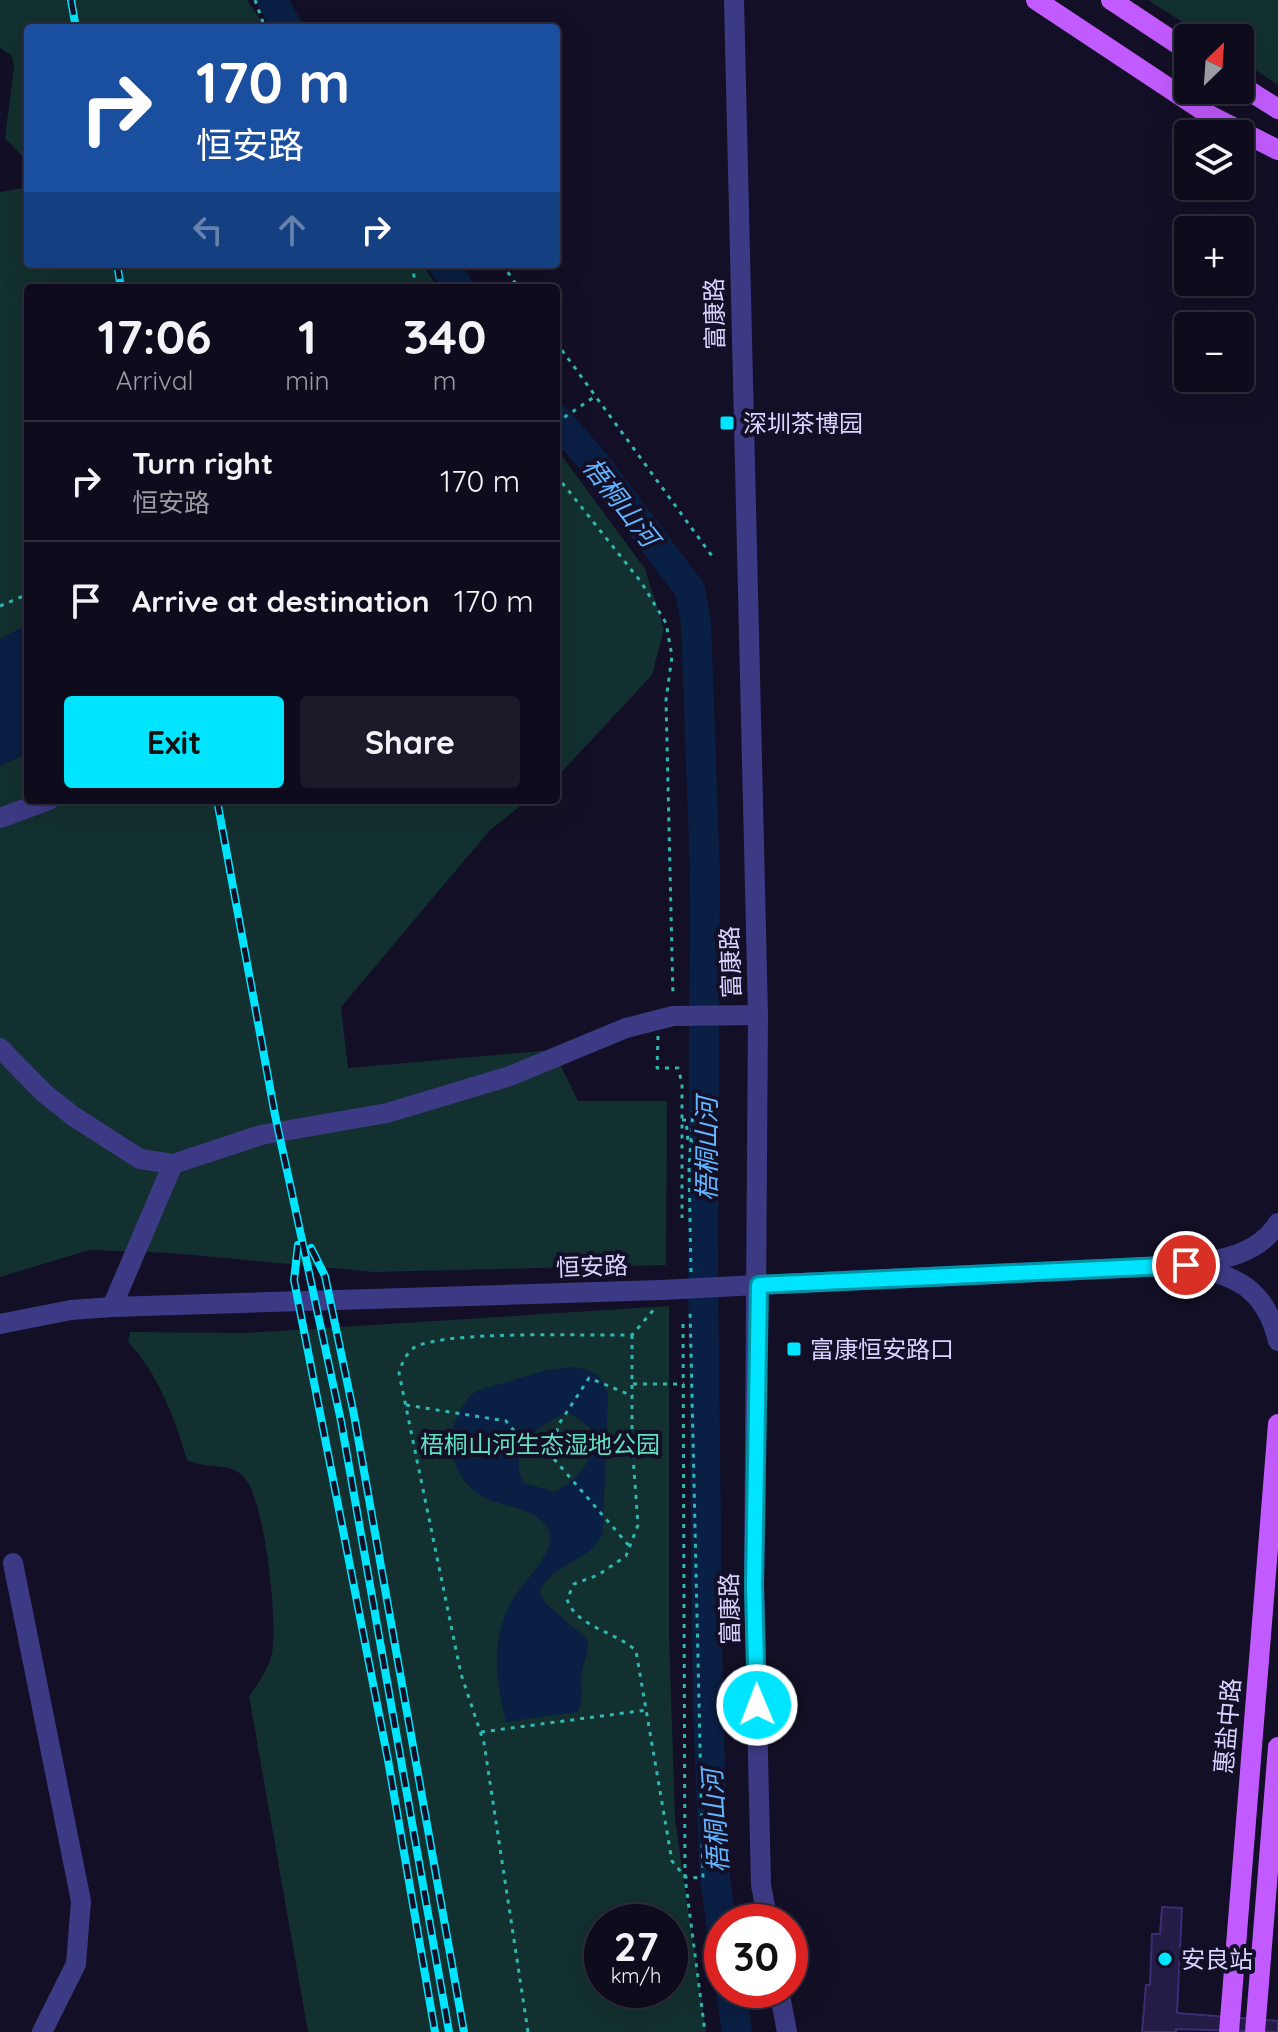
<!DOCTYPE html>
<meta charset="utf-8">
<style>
:root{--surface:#0e0b1c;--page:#1c1929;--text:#f1f3f6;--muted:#9b9ba3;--line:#2e2b3b;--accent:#00e5ff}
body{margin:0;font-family:Quicksand,"Noto Sans SC",sans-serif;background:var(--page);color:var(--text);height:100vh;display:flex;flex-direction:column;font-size:30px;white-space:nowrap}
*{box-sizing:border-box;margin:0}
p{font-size:26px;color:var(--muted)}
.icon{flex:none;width:44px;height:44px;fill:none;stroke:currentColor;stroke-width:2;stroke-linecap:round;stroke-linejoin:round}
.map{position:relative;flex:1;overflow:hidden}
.panel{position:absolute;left:24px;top:284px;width:536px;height:520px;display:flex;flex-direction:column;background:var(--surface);border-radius:8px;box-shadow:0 8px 32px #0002,0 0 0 2px var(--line)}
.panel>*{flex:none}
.top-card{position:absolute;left:24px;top:24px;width:536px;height:244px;border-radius:8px;box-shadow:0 8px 32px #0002,0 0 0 2px var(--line);background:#1a4fa0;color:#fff;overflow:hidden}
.needle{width:52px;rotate:25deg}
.fabs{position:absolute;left:1174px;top:24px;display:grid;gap:16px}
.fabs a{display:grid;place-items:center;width:80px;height:80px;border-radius:8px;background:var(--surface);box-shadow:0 8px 32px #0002,0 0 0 2px var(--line);font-size:40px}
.speed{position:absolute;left:584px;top:1904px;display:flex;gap:16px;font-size:40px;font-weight:700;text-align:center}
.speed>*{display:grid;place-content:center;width:104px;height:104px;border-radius:50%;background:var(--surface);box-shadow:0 8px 32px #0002,0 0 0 2px var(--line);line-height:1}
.speed small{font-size:20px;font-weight:400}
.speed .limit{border:12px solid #d22;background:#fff;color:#111}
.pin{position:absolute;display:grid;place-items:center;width:68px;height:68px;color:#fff;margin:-34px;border:4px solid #fff;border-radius:50%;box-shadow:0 2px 8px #0007}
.me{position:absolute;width:88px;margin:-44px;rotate:359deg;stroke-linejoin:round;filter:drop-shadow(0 0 6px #0008)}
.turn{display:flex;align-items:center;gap:28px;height:168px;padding:0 40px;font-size:36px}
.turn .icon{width:104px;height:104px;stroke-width:2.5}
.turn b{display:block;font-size:56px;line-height:68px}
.lanes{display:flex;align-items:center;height:76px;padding:0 40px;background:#0003;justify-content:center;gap:40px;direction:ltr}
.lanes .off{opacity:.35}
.eta{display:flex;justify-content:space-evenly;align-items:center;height:136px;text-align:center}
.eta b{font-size:48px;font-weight:700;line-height:56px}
.action{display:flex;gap:16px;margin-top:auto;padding:16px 40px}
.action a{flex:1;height:92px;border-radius:8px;background:var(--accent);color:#111;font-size:32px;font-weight:700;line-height:92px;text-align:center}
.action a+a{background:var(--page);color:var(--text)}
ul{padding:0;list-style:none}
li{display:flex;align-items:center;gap:24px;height:120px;padding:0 40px;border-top:2px solid var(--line)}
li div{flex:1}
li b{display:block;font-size:30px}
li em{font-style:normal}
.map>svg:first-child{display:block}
.green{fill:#12302f;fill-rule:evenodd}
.water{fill:#0a1f44;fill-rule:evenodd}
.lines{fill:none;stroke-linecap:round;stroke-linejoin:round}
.river{stroke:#0a1f44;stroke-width:30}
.building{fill:#241b47;stroke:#3b2d73;stroke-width:2}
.path{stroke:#2fb8b0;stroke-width:3;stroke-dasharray:4 6;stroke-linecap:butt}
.minor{stroke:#3d3a85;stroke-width:20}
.major{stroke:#c25bff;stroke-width:20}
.rail-casing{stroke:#00e5ff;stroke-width:8}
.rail{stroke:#130f26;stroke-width:5;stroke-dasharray:15;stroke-linecap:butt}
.minor-bridge{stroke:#3d3a85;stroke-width:20}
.route-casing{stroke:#0095a6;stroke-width:20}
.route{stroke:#00e5ff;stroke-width:14}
.poi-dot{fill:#00e5ff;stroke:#130f26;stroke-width:3}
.labels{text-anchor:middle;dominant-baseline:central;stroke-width:8;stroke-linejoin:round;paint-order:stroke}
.street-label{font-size:24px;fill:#d9d4ff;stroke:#130f26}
.poi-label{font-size:24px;fill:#d9d4ff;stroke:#130f26;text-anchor:start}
.park-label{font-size:24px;fill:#5fe0c0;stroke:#130f26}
.water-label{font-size:26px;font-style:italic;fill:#62b6ff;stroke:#130f26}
</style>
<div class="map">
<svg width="1278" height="2032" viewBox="0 0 1278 2032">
<rect width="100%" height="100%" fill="#130f26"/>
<g class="green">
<path d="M0,0h247l19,28h-238v143l-4,-13 -19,-20 9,-71 -2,-11 -12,-8z"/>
<path d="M1148,0h130v85l-38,-25v-22h-32z"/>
<path d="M28,178v86h394l16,24h-410v337l-28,14v-447l23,-4z"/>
<path d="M556,448l89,121 19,60 -12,46 -96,103z"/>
<path d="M28,753v47h500l-38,30 -149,177 7,61 205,-18 25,51h89l-1,164 -292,7 -203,-19 -82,-3 -89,27v-511z"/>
<path d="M669,1306v327l6,186 31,213h-398l-59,-336c9,-12 20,-28 23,-43 6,-32 -7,-154 -28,-176 -15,-16 -36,-7 -57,-17 -12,-41 -29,-87 -59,-118l2,-10 115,1zM602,1922h68v68h-68z"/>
</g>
<g class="water">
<path d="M28,625v128l-28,13v-127z"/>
<path d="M572,1367c21,2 32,9 36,29l-5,134c-4,30 -49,30 -64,62l7,12 41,35c3,14 -3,20 -5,33 -3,15 4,25 -5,40l-71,10c-11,-43 -16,-88 9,-126 13,-20 37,-39 35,-64 -20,-39 -74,-12 -95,-69 -4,-10 -6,-19 -3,-30 3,-16 11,-32 24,-42l71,-21zM571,1414l21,15c5,29 -12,49 -37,63l-31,-9c-19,-32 17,-65 47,-69z"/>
</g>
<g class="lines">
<g class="river">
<path d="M272,0l16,28"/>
<path d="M443,264l16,24"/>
<path d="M556,419l37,42 97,129 6,33 9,250 -2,397 5,443 7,165 7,49"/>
<path d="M731,1990l6,42"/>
</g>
</g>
<path class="building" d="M1162,1907l20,1 -5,105 101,8v11l-102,-3v3h-34l4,-47h4l2,-51h8z"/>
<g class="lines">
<g class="path">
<path d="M255,0l10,28"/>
<path d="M411,264l6,24"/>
<path d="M502,264l17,24"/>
<path d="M556,342l156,214"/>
<path d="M556,423l38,-26"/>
<path d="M556,475l85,107 25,41 6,33 -6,44 7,297"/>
<path d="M0,606l28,-12"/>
<path d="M658,1036l-1,32h21l4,15v135"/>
<path d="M682,1120h4l2,22h5"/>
<path d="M691,1272l-2,-105 4,-56"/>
<path d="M683,1324l2,553 20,155"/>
<path d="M632,1335v108l6,82 -12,31 -28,19 -24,9 -7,15c8,28 51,33 69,52l36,210 13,16 18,1 -13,-570"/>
<path d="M633,1384h51"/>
<path d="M406,1405l100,16 24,29 14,2"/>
<path d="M554,1442l5,-18 30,-46 44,18"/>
<path d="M554,1459l77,89"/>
<path d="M481,1732l166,-22"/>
<path d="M528,2032l-44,-289 -23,-69 -62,-301c3,-10 7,-20 16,-26 33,-17 173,-11 217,-12l24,-28"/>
</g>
<g class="minor">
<path d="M734,0l24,1015 -4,571 7,299 7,37"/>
<path d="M0,818l49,-18"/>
<path d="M0,1048l44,45 29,23 67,43 33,5 88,-29 126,-22 123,-37 116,-48 47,-12 85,-1"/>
<path d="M1278,1223c-20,32 -58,37 -92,42 50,11 79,22 92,76"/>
<path d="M757,1285l429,-20"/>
<path d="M112,1307l61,-143"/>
<path d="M0,1324l71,-14 41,-3 549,-17"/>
<path d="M13,1563l68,338 -5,63 -34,68"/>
<path d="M779,1990l8,42"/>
</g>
<g class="major">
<path d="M1036,0l175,116 67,34"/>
<path d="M1111,0l77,51"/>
<path d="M1240,85l38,24"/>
<path d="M1229,2032l49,-608"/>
<path d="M1255,2032l23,-285"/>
</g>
<defs>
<g id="rail">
<path d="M71,0l5,28"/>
<path d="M117,264l4,24"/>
<path d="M217,800l58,315 66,306 108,611"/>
<path d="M298,1245l-4,35 94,480 47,272"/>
<path d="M311,1248l14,28 29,139 110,617"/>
</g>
</defs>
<use href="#rail" class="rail-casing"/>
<use href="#rail" class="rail"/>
<path class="minor-bridge" d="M661,1290l96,-5"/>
</g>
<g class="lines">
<defs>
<path id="route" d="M757,1705l-3,-119 5,-301 427,-20"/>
</defs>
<use href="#route" class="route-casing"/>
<use href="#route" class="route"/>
</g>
<g class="poi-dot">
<rect x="719" y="415" width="16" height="16" rx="4"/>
<rect x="786" y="1341" width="16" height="16" rx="4"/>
<circle cx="1165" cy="1959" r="8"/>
</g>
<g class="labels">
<g class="street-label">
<text transform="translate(714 314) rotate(-91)">富康路</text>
<text transform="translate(730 962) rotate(-92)">富康路</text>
<text transform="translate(592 1266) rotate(-2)">恒安路</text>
<text transform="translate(729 1609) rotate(-91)">富康路</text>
<text transform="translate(1227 1726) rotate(-85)">惠盐中路</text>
</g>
<g class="poi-label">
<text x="743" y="423">深圳茶博园</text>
<text x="810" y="1349">富康恒安路口</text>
<text x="1181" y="1959">安良站</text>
</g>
<g class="park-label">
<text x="540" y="1444">梧桐山河生态湿地公园</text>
</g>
<g class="water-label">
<text transform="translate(621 502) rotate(52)">梧桐山河</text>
<text transform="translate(706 1149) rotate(-90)">梧桐山河</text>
<text transform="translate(715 1821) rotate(-94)">梧桐山河</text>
</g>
</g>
</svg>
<div class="fabs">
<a><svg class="needle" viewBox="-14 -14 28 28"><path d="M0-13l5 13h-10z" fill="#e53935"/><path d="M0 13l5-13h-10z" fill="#9b9ba3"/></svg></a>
<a><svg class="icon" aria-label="layers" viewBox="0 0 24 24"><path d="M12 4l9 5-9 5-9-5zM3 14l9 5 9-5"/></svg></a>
<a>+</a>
<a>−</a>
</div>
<div class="speed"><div>27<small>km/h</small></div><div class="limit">30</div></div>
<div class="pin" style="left:1186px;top:1265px;background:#d93025"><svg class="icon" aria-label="arrive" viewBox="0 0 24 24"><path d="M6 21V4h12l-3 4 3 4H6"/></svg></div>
<svg class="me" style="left:757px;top:1705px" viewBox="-20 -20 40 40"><circle r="17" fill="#00e5ff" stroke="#fff" stroke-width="3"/><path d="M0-11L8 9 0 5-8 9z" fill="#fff"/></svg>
<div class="top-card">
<div class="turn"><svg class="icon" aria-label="right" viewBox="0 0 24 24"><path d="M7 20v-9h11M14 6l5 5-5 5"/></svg><div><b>170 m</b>恒安路</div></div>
<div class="lanes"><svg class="icon off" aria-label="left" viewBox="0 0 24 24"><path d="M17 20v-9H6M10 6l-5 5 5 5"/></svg><svg class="icon off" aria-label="ahead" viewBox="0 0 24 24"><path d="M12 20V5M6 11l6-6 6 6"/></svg><svg class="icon" aria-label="right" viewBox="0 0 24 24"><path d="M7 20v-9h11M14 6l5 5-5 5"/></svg></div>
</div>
<section class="panel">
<div class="eta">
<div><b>17:06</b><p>Arrival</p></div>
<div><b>1</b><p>min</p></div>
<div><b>340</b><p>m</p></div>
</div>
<ul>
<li><svg class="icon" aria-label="right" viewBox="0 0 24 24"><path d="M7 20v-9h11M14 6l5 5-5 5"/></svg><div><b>Turn right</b><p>恒安路</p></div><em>170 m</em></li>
<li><svg class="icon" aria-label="arrive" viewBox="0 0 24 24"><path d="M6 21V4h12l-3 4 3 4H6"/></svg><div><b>Arrive at destination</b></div><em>170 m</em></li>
</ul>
<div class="action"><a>Exit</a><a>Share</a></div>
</section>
</div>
